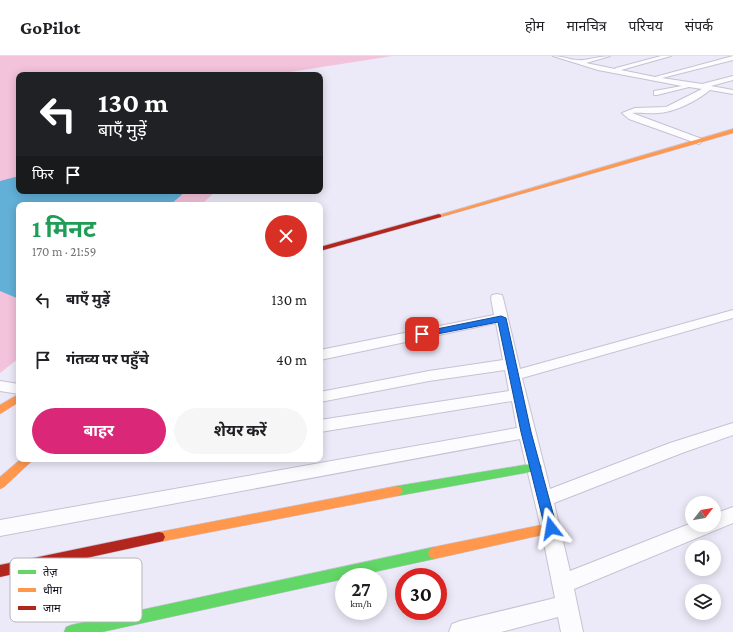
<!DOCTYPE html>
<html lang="hi">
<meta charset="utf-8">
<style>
:root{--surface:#fff;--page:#f6f6f6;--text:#202124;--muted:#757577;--line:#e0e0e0;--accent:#db2777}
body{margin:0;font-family:"Crimson Pro","Noto Sans Devanagari",serif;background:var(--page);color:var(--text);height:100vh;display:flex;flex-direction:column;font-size:15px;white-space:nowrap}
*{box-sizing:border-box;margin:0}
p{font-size:13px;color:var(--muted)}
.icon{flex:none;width:22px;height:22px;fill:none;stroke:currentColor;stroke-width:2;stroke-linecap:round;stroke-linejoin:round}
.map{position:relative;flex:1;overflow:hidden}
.sheet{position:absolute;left:16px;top:146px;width:307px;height:260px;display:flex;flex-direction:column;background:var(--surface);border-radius:8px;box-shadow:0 2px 10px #0003}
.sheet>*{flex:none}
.banner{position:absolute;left:16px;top:16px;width:307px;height:122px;border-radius:8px;box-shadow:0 2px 10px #0003;background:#202124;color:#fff;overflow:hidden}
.needle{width:26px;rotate:59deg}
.buttons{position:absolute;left:685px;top:440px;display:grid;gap:8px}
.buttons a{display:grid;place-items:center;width:36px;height:36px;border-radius:50%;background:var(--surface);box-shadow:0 2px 10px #0003;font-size:20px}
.speed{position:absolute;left:335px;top:512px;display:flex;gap:8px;font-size:20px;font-weight:700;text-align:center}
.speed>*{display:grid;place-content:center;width:52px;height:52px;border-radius:50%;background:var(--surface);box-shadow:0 2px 10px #0003;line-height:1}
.speed small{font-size:10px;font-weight:400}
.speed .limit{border:6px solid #d22;background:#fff;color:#111}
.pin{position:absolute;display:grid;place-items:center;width:34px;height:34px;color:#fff;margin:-17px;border-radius:8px;box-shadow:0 2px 6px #0006}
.me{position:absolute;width:44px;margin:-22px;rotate:346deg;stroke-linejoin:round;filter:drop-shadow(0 0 3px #0008)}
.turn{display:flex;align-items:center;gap:14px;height:84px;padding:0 16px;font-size:18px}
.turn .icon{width:52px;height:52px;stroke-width:2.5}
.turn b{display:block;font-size:28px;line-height:34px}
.then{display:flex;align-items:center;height:38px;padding:0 16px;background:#0003;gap:8px;font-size:15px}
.round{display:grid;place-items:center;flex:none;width:42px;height:42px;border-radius:21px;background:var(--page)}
.headline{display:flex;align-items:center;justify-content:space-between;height:68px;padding:0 16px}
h1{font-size:24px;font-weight:700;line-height:30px;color:#1e9e55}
.action{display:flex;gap:8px;margin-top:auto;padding:8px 16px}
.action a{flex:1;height:46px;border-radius:24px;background:var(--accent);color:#fff;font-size:16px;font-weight:700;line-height:46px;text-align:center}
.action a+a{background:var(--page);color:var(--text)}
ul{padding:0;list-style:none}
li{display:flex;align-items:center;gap:12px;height:60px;padding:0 16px}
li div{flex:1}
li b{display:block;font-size:15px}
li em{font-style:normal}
header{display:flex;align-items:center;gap:24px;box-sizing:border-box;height:56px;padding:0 20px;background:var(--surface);border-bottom:1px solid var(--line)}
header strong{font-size:19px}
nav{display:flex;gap:22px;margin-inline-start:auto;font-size:14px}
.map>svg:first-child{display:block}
.green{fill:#f3c2db}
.water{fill:#62b0d8}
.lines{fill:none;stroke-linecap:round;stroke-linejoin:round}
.street-casing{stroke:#c6c2d2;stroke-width:2}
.fast-casing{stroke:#c6c2d2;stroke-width:1}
.slow-casing{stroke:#c6c2d2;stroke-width:1}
.jam-casing{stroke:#c6c2d2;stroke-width:1}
.street{fill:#fcfcfe;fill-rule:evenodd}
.fast{fill:#63d668;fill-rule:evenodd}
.slow{fill:#ff974d;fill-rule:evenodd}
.jam{fill:#b3261e;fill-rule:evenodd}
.route{fill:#1a73e8;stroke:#114b97}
.key{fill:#fff;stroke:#b6b5b9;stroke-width:1}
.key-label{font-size:11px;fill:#0c0817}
</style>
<header>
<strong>GoPilot</strong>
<nav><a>होम</a><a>मानचित्र</a><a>परिचय</a><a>संपर्क</a></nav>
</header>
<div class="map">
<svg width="733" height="576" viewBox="0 0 733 576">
<rect width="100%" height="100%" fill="#ece9f8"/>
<path class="green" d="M0,0h392l-121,19h-252v116h197l-15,14h-182v153l-19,15z"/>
<path class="water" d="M19,120v15h167l-16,14h-151v94l-19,-8v-110z"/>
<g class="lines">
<defs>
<g id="street">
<path d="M553,0c10,0 17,4 25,4 8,1 21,-4 32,-4l-24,7 29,6 1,-1 45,-12h10l-50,14 34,7 78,-21v4l-71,18 40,6 31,-8v4l-22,6 22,4v4l-23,-4c-13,11 -35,22 -52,23 -9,1 -18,-1 -26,0l70,26 1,2 -4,3 -70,-25 -7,-6 13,-5 31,-1 36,-18 -13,-2 -32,8h-3v-4l28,-5 -84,-16z"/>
<path d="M497,238l5,1 1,3 17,71 213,-59v8l-211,60 28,111 120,-46 63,-20v12l-51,18 -128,50 16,68 122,-48v2h22v-11l19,-7v16l-159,66 9,43h-22l-3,-15 -57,15h-52l3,-8 8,-3 95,-23 -14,-70 -21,-89 -520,97v-16l517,-92 -5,-27 -192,31v-12l189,-29 -4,-21 -76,11 -109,21v-10l109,-21 74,-11 -7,-37 -176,37v-10l174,-35 -3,-17 1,-3z"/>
<path d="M0,325l19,3v10l-19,-3z"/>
</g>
<g id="fast">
<path d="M536,407l4,1 2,3 -2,3 -4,1 -139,25 -4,-2 -2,-3 2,-3 4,-2z"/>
<path d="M434,491l4,2 2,4 -2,4 -4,2 -83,18h-7v2l-242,53h-38l2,-5 5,-2z"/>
</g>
<g id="slow">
<path d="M733,73v4l-292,84h-4l-1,-1z"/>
<path d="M19,338v8l-19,12v-9z"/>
<path d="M21,403h13l-30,28 -4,2v-12z"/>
<path d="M397,430l4,2 2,3 -2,3 -4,2 -238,46 -4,-1 -2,-4 2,-4 4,-1z"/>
<path d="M551,467l4,1 2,4 -2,4 -4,1 -117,26 -4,-2 -2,-4 2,-4 4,-2z"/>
</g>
<g id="jam">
<path d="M439,158l2,1v2l-121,34v-4z"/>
<path d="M159,476l4,1 2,4 -2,4 -4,1 -159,35v-12z"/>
</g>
</defs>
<use href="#street" class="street-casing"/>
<use href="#fast" class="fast-casing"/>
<use href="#slow" class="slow-casing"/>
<use href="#jam" class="jam-casing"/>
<use href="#street" class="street"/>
<use href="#fast" class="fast"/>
<use href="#slow" class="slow"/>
<use href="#jam" class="jam"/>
</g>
<path class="route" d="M501,260l5,2 25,114 26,96 -1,4 -5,2 -4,-2 -2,-4 -24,-96 -23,-110 -76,15 -5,-3 5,-2z"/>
<rect x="10" y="502" width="132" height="64" rx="6" class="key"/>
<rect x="18" y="514" width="18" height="4" fill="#63d668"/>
<rect x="18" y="532" width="18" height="4" fill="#ff974d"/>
<rect x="18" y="550" width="18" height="4" fill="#b3261e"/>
<g class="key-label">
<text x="43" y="520">तेज़</text>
<text x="43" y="538">धीमा</text>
<text x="43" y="556">जाम</text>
</g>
</svg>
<div class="buttons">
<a><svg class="needle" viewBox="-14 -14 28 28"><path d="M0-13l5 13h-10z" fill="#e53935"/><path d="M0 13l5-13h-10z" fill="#757577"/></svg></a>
<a><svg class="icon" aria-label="sound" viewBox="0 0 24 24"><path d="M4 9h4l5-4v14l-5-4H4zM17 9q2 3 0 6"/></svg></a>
<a><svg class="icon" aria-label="layers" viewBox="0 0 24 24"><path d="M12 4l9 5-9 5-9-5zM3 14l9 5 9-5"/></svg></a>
</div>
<div class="speed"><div>27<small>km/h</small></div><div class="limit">30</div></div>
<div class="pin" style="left:422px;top:278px;background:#d93025"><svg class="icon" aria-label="arrive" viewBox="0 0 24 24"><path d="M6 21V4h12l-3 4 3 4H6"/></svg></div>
<svg class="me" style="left:551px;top:472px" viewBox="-20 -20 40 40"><path d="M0-17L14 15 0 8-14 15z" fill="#1a73e8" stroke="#fff" stroke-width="4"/></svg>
<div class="banner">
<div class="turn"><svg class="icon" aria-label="left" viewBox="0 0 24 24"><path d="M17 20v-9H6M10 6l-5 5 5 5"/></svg><div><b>130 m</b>बाएँ मुड़ें</div></div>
<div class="then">फिर<svg class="icon" aria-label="arrive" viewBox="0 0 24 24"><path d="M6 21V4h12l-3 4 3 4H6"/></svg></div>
</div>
<section class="sheet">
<div class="headline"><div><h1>1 मिनट</h1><p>170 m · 21:59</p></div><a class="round" style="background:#d93025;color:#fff"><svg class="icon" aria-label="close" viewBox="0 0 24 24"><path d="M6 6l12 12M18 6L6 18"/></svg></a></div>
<ul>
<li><svg class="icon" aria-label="left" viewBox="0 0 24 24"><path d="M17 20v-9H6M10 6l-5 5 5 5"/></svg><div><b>बाएँ मुड़ें</b></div><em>130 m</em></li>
<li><svg class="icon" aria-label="arrive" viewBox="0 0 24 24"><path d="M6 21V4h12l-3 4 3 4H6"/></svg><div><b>गंतव्य पर पहुँचे</b></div><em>40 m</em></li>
</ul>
<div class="action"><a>बाहर</a><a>शेयर करें</a></div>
</section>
</div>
